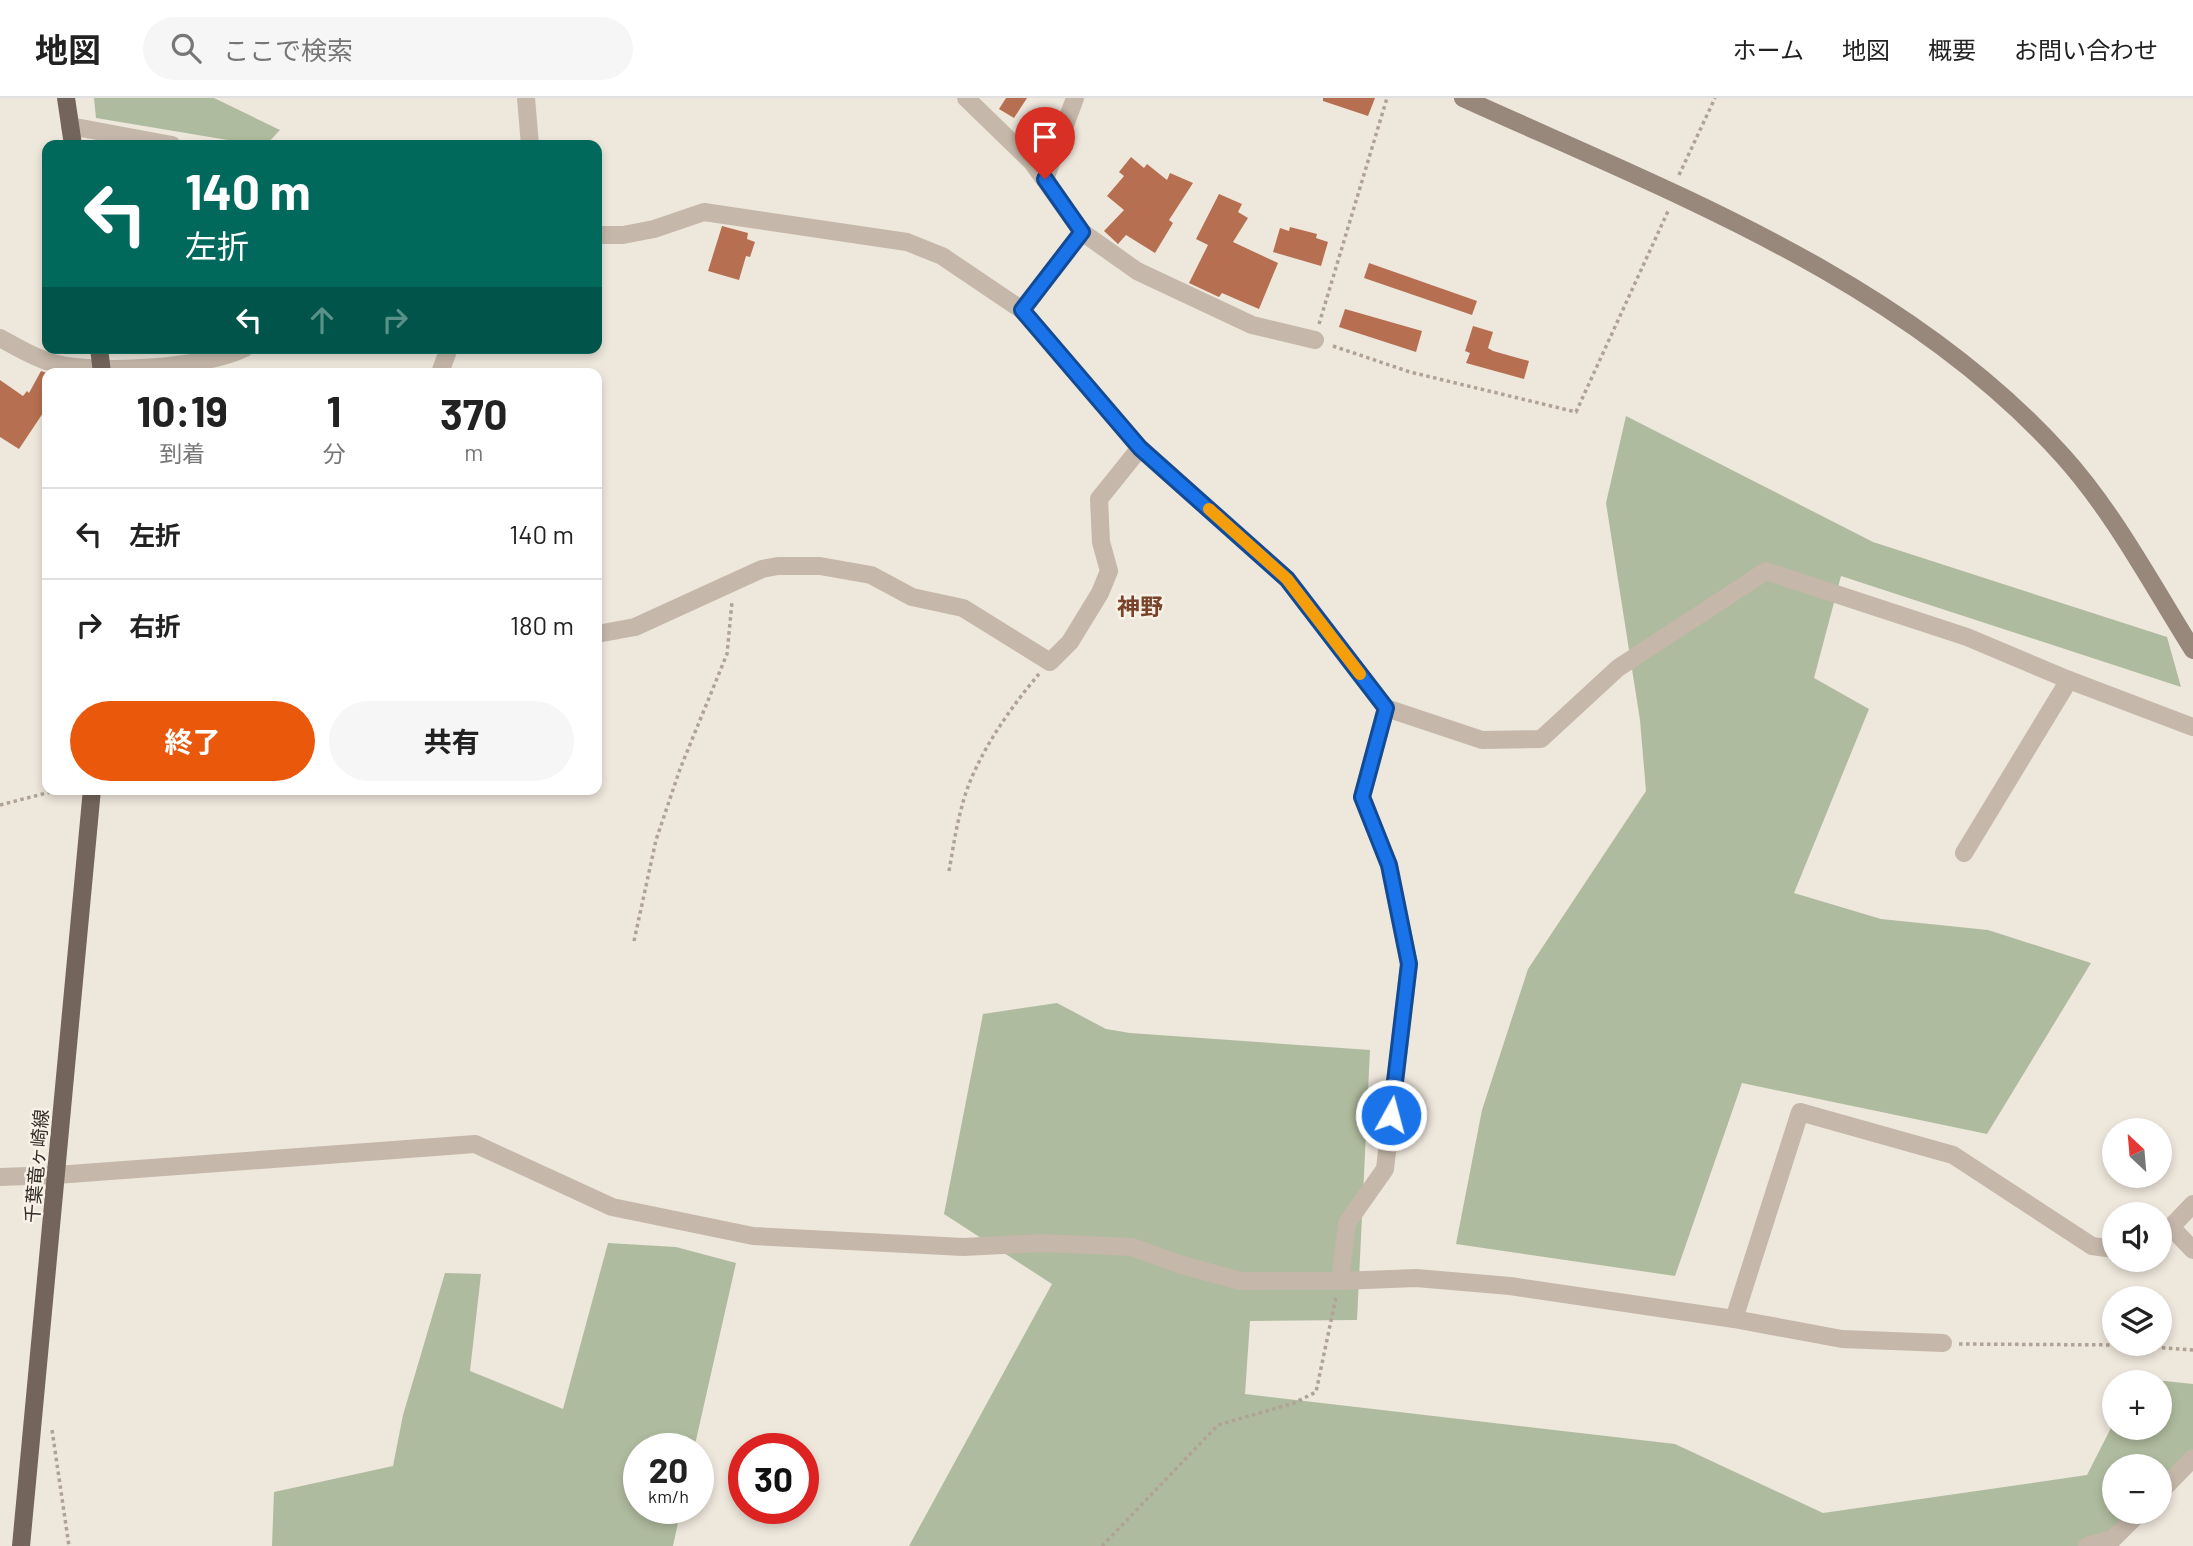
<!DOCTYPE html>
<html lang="ja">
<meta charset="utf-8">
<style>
:root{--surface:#fff;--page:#f6f6f6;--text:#222;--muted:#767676;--line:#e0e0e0;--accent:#ea580c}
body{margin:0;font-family:Barlow,"Noto Sans JP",sans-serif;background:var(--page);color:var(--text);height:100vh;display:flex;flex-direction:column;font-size:26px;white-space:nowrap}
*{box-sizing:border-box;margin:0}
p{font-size:23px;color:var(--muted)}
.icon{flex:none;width:38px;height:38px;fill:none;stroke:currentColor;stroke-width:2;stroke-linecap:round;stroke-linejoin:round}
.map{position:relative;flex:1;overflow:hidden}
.panel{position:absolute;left:42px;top:270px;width:560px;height:427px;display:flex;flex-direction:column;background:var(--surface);border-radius:14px;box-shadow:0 4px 10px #0003}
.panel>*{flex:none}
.top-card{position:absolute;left:42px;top:42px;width:560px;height:214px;border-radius:14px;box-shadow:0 4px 10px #0003;background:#00695c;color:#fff;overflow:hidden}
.needle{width:46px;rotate:334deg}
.fabs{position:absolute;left:2102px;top:1020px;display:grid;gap:14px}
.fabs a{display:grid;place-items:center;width:70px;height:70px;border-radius:50%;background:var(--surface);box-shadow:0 4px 10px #0003;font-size:35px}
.speed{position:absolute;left:623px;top:1335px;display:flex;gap:14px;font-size:35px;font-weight:700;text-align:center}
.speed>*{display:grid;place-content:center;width:91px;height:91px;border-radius:50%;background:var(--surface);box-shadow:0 4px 10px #0003;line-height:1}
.speed small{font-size:18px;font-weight:400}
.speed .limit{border:10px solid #d22;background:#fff;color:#111}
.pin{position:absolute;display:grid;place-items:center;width:60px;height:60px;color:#fff;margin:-72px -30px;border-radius:50% 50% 50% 0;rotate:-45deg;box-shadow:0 0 7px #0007}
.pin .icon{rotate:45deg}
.me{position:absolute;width:77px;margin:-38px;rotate:7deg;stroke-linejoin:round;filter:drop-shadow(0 0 5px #0008)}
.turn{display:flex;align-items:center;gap:24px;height:147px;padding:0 28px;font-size:32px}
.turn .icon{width:91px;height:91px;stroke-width:2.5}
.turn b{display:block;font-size:49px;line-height:60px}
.lanes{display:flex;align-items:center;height:66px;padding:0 28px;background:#0003;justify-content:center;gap:35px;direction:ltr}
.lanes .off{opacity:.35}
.eta{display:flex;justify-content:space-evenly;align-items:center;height:119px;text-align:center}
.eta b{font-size:42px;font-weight:700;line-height:49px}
.action{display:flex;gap:14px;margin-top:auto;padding:14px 28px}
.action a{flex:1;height:80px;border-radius:42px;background:var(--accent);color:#fff;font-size:28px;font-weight:700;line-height:80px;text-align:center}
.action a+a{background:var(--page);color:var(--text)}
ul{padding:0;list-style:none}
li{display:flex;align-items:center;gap:21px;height:91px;padding:0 28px;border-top:2px solid var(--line)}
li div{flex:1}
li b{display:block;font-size:26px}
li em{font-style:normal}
header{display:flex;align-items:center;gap:42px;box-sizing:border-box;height:98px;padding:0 35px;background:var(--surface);border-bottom:2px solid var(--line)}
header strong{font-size:33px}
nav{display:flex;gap:38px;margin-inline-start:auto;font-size:24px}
.search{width:490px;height:63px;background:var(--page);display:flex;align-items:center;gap:18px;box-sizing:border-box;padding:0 24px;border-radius:38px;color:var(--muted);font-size:26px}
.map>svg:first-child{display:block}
.green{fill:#afbb9e}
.building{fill:#b67051}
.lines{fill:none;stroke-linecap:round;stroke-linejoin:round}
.path{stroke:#b0a294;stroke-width:3.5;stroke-dasharray:3.5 3.5;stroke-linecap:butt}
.street{stroke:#c5b7a9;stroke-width:18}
.secondary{stroke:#98877b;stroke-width:18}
.primary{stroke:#73655b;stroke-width:18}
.route-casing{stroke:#114b97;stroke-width:18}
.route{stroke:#1a73e8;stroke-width:12}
.slow{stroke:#f59e0b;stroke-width:12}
.labels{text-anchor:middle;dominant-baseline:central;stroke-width:5;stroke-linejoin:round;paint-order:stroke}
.street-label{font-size:19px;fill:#332c28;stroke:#f7f1e7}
.quarter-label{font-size:23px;font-weight:bold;fill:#78422b;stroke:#f7f1e7}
</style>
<header>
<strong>地図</strong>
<div class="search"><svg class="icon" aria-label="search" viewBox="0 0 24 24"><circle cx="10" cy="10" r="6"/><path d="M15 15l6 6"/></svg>ここで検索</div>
<nav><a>ホーム</a><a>地図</a><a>概要</a><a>お問い合わせ</a></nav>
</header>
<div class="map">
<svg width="2193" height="1448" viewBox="0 0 2193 1448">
<rect width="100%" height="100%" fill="#eee7dc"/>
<g class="green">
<path d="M94,0h120l66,32 -14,15h-8l-162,-27z"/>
<path d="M1626,318l247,126 294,95 14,50 -340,-111 -27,102 55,31 -75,184 87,26 107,11 103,33 -104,171 -245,-51 -67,193 -219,-32 26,-134 46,-141 118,-178 -6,-71 -34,-217z"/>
<path d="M1057,905l49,26 24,4 240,17 -13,270 -107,1 -5,73 430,50 148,69 264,-38 27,-53v6h46v-46h-26l2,-4 57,6v77l-33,31v-26h-46v46h24l-47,34h-1182l143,-262 -108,-70 39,-200z"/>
<path d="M608,1145l68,4 60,16 -42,186h-55v59l42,1 -8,37h-401l2,-54 119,-26 10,-51 42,-142 36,1 -11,97 93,38z"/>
</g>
<g class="building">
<path d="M1006,0h21l-13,20 -15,-9z"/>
<path d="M1323,0h52l-7,18 -45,-15z"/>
<path d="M1131,59l13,11 3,-4 20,16 3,-7 23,10 -24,37 4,3 -18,30 -29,-18 -8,9 -14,-13 20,-21 -17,-14 17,-20 -5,-4z"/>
<path d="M1219,96l23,10 -4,8 10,6 -15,24 45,21 -19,46 -37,-16 -3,4 -30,-14 19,-38 -12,-6z"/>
<path d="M722,128l26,7 -1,6 8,3 -5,15 -4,-1 -7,24 -31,-9z"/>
<path d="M1290,129l27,7 -1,4 12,4 -7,24 -48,-14 7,-24 9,3z"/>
<path d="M1369,165l108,38 -5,14 -108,-37z"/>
<path d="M1345,211l77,22 -6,21 -77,-25z"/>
<path d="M1473,228l20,6 -5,16 5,3 36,10 -5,18 -58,-16 4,-10 -5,-2z"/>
<path d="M41,273l6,2v34l-28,42 -19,-12v-57l23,16 4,-5 2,2z"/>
</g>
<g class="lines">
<g class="path">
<path d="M1679,77l36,-77"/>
<path d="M1319,226l68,-226"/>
<path d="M1333,248l77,26 166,40 93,-203"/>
<path d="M0,707l62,-16"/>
<path d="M949,773c4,-22 7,-44 13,-65 11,-45 47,-97 77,-132"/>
<path d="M634,843l22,-101 24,-71 47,-115 5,-52"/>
<path d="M1959,1246l168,1 66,5"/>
<path d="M52,1332l17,116"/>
<path d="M1102,1448l116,-121 76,-22 22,-11 20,-95"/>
</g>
<g class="street">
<path d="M526,0l4,47"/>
<path d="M966,0l66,64 50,70 55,39 115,54 63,15"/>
<path d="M70,28l102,19"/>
<path d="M1045,81l30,-81"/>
<path d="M597,137h26l31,-6 50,-17 203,30 35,14 80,54 118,138 147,131 99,129 -24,89 27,68 20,99 -24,205 -38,54 -7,58 76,-3 94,8 224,33 108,20 101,4"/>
<path d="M1022,212l60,-78"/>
<path d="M0,240c17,9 34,20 53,25 45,12 151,5 192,-15"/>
<path d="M440,275l9,-25"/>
<path d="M597,536l38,-7 127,-58 16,-3h42l51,9 41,22 51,11 87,54 20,-20 30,-49 9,-22 -8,-29 -2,-43 41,-51"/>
<path d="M1386,610l96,32 59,-1 77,-71 148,-97 201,66 102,43 124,47"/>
<path d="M1964,755l105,-173"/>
<path d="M0,1079l56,-2 419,-31 137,63 141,29 210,11 80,-4 89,4 47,17 61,17h100"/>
<path d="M2193,1106l-22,23 22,23"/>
<path d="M1734,1221l66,-207 153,43 139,91 22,3"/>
<path d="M2160,1394l33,-34"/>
<path d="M2087,1448l26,-7 27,-27"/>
</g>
<path class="secondary" d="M1463,0c209,95 443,183 600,358 52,58 89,129 130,194"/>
<g class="primary">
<path d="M66,0l7,47"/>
<path d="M99,250l3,25"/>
<path d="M21,1448l71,-757"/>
</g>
</g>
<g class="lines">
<defs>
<path id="route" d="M1045,81l37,53 -60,78 118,138 147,131 99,129 -24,89 27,68 20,99 -18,151"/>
</defs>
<use href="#route" class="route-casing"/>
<use href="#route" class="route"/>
<path class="slow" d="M1209,411l78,70 73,95"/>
</g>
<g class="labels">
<g class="street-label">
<text transform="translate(36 1068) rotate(-85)">千葉竜ヶ崎線</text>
</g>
<g class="quarter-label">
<text x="1140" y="508">神野</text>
</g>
</g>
</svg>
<div class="fabs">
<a><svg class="needle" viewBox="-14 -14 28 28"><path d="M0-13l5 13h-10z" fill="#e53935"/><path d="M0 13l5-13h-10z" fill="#767676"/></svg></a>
<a><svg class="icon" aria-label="sound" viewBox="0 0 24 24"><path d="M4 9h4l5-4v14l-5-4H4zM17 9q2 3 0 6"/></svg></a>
<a><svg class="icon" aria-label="layers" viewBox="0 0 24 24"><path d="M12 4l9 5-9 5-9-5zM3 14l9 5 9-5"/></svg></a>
<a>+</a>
<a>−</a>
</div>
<div class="speed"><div>20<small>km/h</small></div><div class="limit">30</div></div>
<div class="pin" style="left:1045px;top:81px;background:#d93025"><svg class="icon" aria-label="arrive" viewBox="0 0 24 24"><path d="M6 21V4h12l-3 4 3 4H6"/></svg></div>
<svg class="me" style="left:1391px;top:1017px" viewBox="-20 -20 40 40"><circle r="17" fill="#1a73e8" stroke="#fff" stroke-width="3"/><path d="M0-11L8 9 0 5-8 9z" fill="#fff"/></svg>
<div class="top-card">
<div class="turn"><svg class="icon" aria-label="left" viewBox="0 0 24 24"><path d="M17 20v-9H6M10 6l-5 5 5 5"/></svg><div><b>140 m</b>左折</div></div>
<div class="lanes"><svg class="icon" aria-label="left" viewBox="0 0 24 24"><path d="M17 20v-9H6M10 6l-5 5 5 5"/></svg><svg class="icon off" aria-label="ahead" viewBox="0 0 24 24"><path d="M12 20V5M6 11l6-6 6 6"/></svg><svg class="icon off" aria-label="right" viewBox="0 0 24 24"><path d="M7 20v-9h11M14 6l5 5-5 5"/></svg></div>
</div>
<section class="panel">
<div class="eta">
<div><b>10:19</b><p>到着</p></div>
<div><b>1</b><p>分</p></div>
<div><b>370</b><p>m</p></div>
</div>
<ul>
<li><svg class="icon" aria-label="left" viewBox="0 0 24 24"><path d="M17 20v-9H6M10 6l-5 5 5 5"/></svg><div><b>左折</b></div><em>140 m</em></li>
<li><svg class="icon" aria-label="right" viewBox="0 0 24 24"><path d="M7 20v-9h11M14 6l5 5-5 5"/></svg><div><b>右折</b></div><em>180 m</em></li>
</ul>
<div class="action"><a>終了</a><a>共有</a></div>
</section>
</div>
